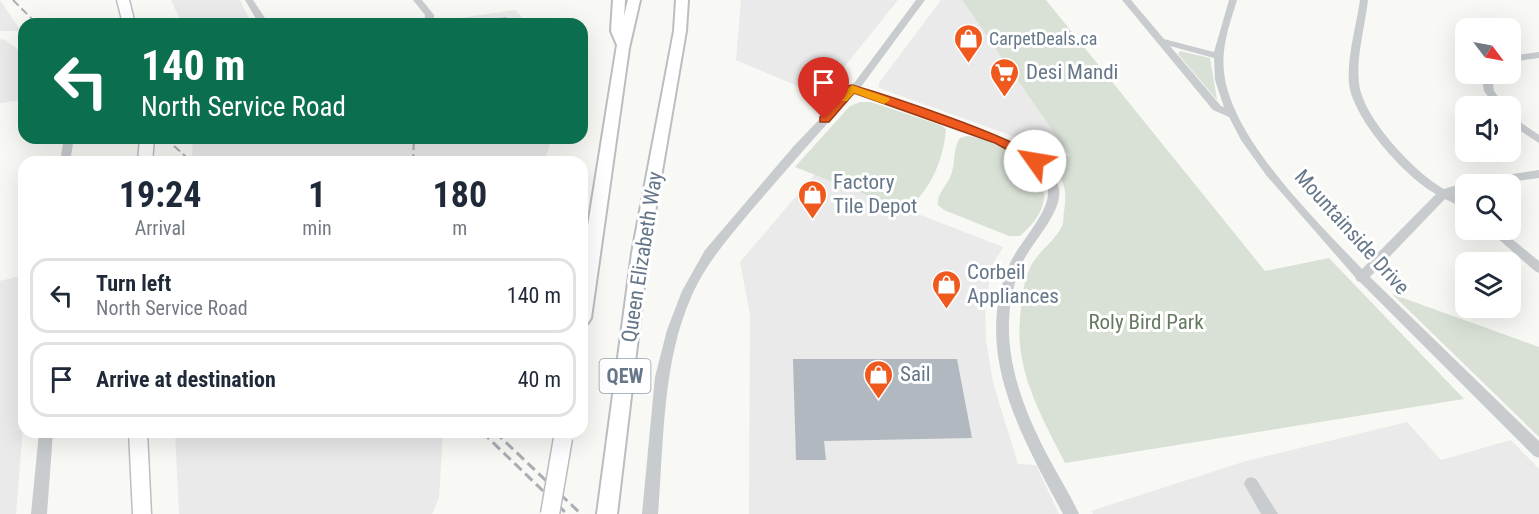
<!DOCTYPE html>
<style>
:root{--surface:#fff;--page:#f2f2f3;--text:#1f2937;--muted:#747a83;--line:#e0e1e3}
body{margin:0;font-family:"Roboto Condensed",sans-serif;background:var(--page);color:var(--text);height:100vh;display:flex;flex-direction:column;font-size:22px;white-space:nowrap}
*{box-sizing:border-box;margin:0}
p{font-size:20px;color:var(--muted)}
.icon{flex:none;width:33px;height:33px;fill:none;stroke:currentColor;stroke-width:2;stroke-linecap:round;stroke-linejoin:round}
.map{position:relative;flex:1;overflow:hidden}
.sheet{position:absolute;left:18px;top:156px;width:570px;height:282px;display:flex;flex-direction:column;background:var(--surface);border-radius:18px;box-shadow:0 6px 24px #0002}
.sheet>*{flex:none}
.hud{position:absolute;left:18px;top:18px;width:570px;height:126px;border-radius:18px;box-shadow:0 6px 24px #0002;background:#0b6e4f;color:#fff;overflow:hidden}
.needle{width:39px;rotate:122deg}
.buttons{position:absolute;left:1455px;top:18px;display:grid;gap:12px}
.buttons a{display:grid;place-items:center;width:66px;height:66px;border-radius:12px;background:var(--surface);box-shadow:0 6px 24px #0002;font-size:30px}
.pin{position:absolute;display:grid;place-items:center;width:51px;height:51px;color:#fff;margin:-62px -26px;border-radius:50% 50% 50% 0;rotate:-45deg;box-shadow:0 0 6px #0007}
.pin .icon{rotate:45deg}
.me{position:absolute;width:66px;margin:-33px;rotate:302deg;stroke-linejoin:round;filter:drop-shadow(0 0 4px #0008)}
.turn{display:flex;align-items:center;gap:21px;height:126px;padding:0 24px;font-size:27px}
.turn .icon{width:78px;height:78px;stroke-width:2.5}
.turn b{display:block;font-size:42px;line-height:51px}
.eta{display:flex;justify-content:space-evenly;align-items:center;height:102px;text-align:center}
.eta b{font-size:36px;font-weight:700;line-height:42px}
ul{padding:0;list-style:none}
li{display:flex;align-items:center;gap:18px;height:75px;margin:0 12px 9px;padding:0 12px;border:3px solid var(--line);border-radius:18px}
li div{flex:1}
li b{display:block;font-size:22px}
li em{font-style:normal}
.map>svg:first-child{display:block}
.built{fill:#e9eae9}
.green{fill:#d9e1d6}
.building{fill:#b1b8bf}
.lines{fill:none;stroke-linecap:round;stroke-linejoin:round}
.major-casing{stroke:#bbbfc3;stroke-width:3}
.highway-casing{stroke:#babec1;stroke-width:4}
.minor{fill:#c8cccf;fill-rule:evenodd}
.major{fill:#fff;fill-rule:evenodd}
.highway{fill:#fff;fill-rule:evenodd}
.rail-far1{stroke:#a8aeb4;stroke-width:2;stroke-dasharray:8 4;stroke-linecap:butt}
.rail{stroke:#a8aeb4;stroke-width:3;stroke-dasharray:10 5;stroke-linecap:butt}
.highway-bridge-casing{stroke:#babec1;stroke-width:21;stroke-linecap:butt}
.highway-bridge{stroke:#fff;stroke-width:18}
.route{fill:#f0591e;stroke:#9c3a14;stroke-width:1.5}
.slow{fill:#f59e0b}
.labels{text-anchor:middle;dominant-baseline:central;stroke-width:6;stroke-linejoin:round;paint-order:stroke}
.far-poi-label{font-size:18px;fill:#657789;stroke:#fff;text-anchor:start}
.shield{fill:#fff;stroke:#93a0ac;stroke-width:1.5}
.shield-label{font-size:20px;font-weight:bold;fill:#657789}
.poi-label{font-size:21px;fill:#657789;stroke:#fff;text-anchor:start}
.street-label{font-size:21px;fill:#657789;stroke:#fff}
.park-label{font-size:21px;fill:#657a61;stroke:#fff}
</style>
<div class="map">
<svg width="1539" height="514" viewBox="0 0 1539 514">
<rect width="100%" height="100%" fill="#f8f8f5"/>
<g class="built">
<path d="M0,0l21,31h-21z"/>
<path d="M171,0h69l12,24h-70z"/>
<path d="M741,0h157l-77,96 -85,-36z"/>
<path d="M941,0h21l108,156 -23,2 -14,-12 -15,-8 -139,-50v-5z"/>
<path d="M515,10l14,14h-110z"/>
<path d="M0,39l5,1 19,14v46l-24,3z"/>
<path d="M193,138h359l-8,24h-343l-9,-6z"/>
<path d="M815,174l188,73 -10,17 -8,39 1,37 7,43 25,81 18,1 23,49h-310l1,-200 -10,-52z"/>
<path d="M24,275v140l-8,99h-16v-233z"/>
<path d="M1407,422l34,38 70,-20 28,29v45h-446l-2,-3 155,-50z"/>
<path d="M175,432h268l-4,66 -7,16h-253z"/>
</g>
<g class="green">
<path d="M962,0h84l219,271 64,-13 135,141 -399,64c-22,-44 -50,-91 -45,-143 1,-15 3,-36 9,-50 7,-18 26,-28 33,-44 2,-4 1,-10 2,-14 4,-27 -1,-33 -17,-54l23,-2z"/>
<path d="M1180,51l30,7 7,42 -39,-46z"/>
<path d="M860,102h11l69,23 6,4c-2,29 -16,64 -41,81l-110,-43 55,-61z"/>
<path d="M967,136c11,1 22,5 32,10 45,19 64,54 21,90h-11l-65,-26 -6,-5c-2,-10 9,-20 13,-30 5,-12 1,-25 9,-37z"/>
<path d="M1392,294l147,53v90z"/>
</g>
<path class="building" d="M793,359h164l15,79 -148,3 2,19h-30z"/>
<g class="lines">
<defs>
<g id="major">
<path d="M117,0h12l6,24h-12z"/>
<path d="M140,138h14l-2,24h-14z"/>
<path d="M129,432h18l4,82h-18z"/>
</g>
<g id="highway">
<path d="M613,0h12l-1,16 4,-16h12l-11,48 -38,270 -3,5 -6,2v-62l35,-218 -6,-14z"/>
<path d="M676,0h12l-2,31 -38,222 -31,261h-20l35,-261 42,-222z"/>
</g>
</defs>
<use href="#major" class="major-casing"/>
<use href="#highway" class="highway-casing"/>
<g class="minor">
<path d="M245,0h8l16,24h-10z"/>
<path d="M413,0h9l12,15v9h-10l1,-9z"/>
<path d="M916,0h9l-65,88 157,55c18,10 38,25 42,46 4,24 -29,54 -38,77 -28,67 -3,135 30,196 9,17 20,34 28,52h-16c-41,-77 -92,-163 -53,-251 9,-20 40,-51 38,-72 -2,-20 -22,-34 -38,-43l-155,-55c-34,37 -67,75 -100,113 -23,28 -48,55 -63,89 -30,67 -28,146 -34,219h-16l13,-137 12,-47 15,-39 23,-41 88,-103 62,-65z"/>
<path d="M1122,0h9l33,39 50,13 15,-52h8c-7,23 -16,47 -13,72 7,67 93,149 138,197l74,-75c-30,-16 -84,-76 -87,-111 -2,-27 7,-56 11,-83h8c-3,27 -12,56 -9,83 3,34 56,90 85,106l30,-9 65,-10v8l-43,6h-30v6l-12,4 12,6v9l-21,-10 -75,78 169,164v17l-5,-2 -174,-174 -3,-1 -2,-4 -89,-102 -25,-35 -12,-23 -16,-7zM1170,46l44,12 1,22 9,27 -3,-1z"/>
<path d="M506,17l5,3 -2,2 -41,2 5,-3z"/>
<path d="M1539,52v6l-29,4v-6z"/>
<path d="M1486,74h10l-4,5 2,12 11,15h-10l-11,-15 -2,-13z"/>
<path d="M1510,115l29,20v8l-29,-19z"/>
<path d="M64,138h10l-4,24h-10z"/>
<path d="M1488,230h13l38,31v12l-4,-2z"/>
<path d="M39,432h14l-6,82h-16z"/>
<path d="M1251,477l5,2 22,35h-17l-17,-30 2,-5z"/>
</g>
<use href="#major" class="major"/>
<use href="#highway" class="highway"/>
<g class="rail-far1">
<path d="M13,0l24,24"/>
<path d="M165,138l27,24"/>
<path d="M413,162l1,-24"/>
</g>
<g class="rail">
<path d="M482,432l85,82"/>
<path d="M495,432l86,82"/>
</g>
<defs>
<path id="highway-bridge" d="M550,514l13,-76"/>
</defs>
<use href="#highway-bridge" class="highway-bridge-casing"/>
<use href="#highway-bridge" class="highway-bridge"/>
</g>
<path class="route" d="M852,85c31,9 174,55 189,76l-6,4 -40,-22 -141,-50 -25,29h-9v-5l28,-31z"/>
<path class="slow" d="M852,85l37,13 1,2 -6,4 -30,-11 -7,8h-8v-5z"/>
<defs>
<symbol id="shop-pin" viewBox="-11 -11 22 30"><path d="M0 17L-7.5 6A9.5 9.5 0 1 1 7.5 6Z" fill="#f0591e" stroke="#fff"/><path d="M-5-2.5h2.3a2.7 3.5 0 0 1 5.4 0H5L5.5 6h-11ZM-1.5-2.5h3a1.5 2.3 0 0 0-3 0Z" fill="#fff"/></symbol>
<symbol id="supermarket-pin" viewBox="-11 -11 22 30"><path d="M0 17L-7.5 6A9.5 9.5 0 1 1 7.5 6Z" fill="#f0591e" stroke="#fff"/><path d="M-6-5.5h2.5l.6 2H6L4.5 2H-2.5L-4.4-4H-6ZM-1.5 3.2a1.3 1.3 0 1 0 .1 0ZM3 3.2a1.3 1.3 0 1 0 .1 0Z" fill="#fff"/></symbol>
</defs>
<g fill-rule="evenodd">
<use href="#shop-pin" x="952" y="22" width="33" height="45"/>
<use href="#supermarket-pin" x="988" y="56" width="33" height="45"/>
<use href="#shop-pin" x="796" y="178" width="33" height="45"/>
<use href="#shop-pin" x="930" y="268" width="33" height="45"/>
<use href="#shop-pin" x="862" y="358" width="33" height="45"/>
</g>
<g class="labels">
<g class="far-poi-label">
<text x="989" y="38">CarpetDeals.ca</text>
</g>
<rect class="shield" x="599.5" y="359" width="51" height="34" rx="4.5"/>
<g class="shield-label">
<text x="625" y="376">QEW</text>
</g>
<g class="poi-label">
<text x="1026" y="72">Desi Mandi</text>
<text x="833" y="182">Factory<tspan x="833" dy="24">Tile Depot</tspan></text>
<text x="967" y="272">Corbeil<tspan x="967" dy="24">Appliances</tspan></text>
<text x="900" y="374">Sail</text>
</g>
<g class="street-label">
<text transform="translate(1352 232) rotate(48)">Mountainside Drive</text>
<text transform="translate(642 257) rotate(-81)">Queen Elizabeth Way</text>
</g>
<g class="park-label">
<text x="1146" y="322">Roly Bird Park</text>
</g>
</g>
</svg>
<div class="buttons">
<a><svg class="needle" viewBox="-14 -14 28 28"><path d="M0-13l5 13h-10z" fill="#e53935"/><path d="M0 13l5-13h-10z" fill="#747a83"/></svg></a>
<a><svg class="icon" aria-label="sound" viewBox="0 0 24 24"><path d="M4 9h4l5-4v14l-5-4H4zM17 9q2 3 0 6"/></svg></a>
<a><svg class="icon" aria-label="search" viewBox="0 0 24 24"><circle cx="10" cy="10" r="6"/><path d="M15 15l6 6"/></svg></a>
<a><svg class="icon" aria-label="layers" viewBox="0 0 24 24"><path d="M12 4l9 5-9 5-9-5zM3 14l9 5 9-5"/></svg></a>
</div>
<div class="pin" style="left:824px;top:119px;background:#d93025"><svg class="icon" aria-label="arrive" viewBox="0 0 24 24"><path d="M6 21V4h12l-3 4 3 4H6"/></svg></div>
<svg class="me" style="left:1035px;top:161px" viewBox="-20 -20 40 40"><circle r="19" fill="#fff"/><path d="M0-13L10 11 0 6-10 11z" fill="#f0591e"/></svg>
<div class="hud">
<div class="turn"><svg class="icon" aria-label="left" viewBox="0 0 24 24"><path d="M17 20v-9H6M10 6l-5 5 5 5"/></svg><div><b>140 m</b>North Service Road</div></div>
</div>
<section class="sheet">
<div class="eta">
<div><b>19:24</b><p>Arrival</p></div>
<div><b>1</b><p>min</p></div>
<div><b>180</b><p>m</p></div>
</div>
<ul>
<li><svg class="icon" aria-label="left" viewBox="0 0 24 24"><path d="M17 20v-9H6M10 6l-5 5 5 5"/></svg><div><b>Turn left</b><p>North Service Road</p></div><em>140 m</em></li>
<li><svg class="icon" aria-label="arrive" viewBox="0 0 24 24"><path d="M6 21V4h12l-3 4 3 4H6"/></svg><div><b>Arrive at destination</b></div><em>40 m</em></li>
</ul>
</section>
</div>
